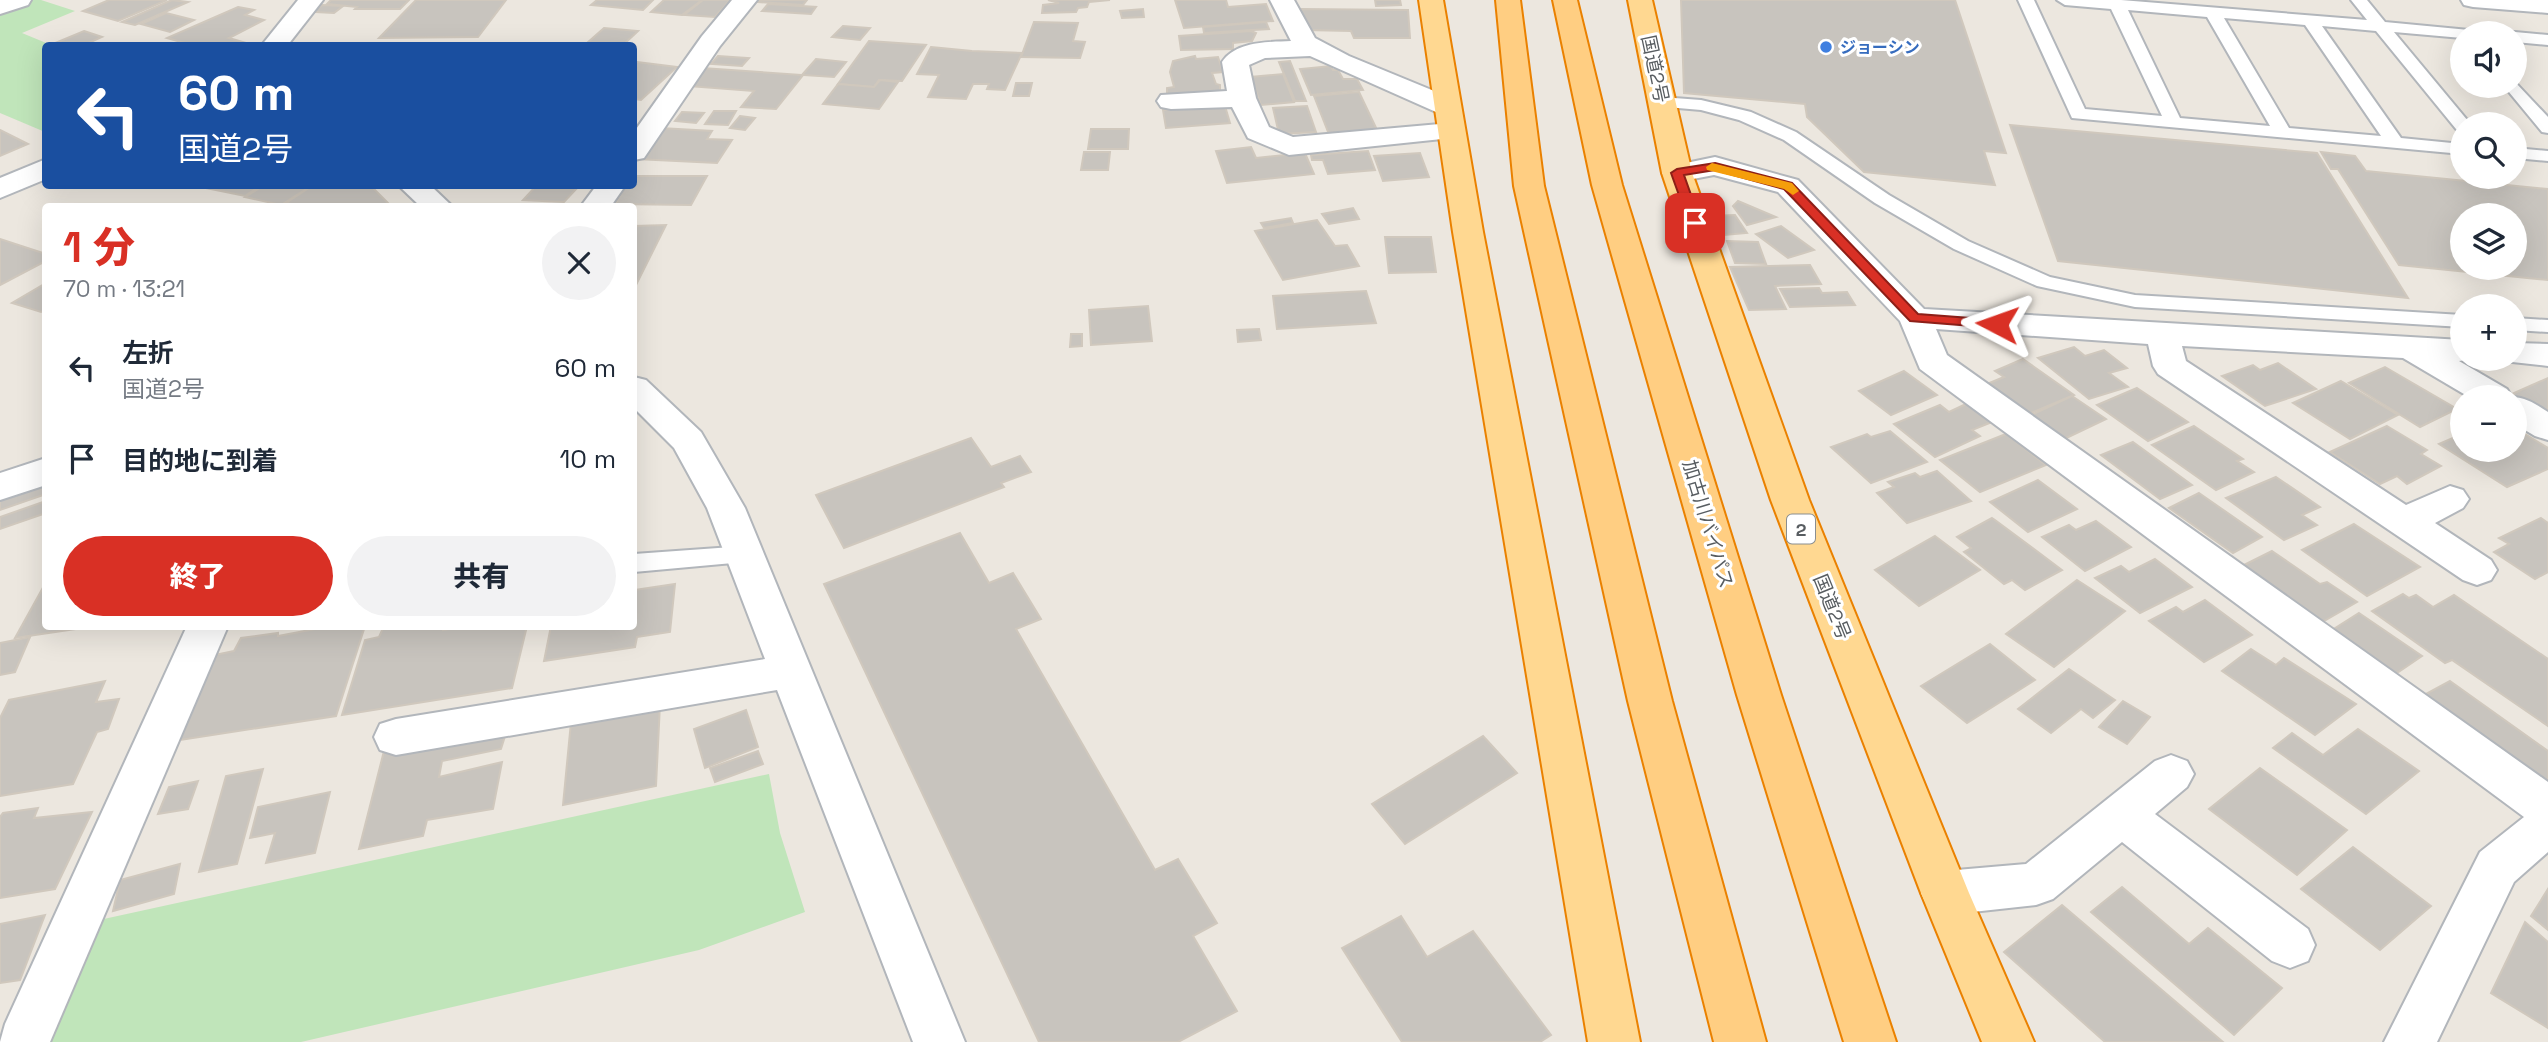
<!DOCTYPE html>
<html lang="ja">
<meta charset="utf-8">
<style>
:root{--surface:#fff;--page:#f2f2f3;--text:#1f2937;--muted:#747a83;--accent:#d93025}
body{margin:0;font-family:"Space Grotesk","Noto Sans JP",sans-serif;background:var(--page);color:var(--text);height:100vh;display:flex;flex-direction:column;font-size:26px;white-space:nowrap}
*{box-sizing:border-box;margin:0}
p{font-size:23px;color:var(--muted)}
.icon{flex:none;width:38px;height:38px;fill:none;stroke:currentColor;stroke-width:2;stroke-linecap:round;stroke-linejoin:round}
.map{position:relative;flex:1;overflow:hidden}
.drawer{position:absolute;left:42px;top:203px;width:595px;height:427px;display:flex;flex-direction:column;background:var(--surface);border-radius:7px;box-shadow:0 7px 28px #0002}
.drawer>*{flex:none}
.top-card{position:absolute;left:42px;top:42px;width:595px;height:147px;border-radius:7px;box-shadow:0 7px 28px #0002;background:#1a4fa0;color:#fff;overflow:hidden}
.fabs{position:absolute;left:2450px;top:21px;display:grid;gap:14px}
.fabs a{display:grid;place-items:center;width:77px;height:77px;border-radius:50%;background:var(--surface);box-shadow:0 7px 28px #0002;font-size:35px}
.pin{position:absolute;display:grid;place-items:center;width:60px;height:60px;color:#fff;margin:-30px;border-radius:14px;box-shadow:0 4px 10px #0006}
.me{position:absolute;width:77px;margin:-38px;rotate:274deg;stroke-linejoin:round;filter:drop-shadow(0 0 5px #0008)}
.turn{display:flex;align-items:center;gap:24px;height:147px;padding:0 21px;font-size:32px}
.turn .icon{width:91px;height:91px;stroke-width:2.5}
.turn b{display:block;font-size:49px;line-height:60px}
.round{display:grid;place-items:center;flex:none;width:74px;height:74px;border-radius:37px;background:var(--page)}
.overview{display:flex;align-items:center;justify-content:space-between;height:119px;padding:0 21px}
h1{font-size:42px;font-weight:800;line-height:52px;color:var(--accent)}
.button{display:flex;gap:14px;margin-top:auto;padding:14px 21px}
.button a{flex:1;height:80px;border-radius:42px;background:var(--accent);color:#fff;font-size:28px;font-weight:800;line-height:80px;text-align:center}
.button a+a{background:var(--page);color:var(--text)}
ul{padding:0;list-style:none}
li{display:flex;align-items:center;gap:21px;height:91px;padding:0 21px}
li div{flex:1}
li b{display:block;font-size:26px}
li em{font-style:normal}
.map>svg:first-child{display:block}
.green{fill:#c0e5ba}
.building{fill:#c8c4be;stroke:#d0c8bd;stroke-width:2;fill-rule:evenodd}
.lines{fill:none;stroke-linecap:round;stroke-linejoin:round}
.service-casing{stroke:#b2b6bb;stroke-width:4}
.minor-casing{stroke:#b2b6bb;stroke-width:4}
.tertiary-casing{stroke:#b2b6bb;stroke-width:4}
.trunk-casing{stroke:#ea8100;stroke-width:4}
.motorway-casing{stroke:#ea8100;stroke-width:4}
.service{fill:#fff;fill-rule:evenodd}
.minor{fill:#fff;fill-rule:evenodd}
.tertiary{fill:#fff;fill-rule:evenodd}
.trunk{fill:#ffd891;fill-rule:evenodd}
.motorway{fill:#ffce82;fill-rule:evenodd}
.route{fill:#d93025;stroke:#8d1f18;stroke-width:2}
.slow{fill:#f59e0b}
.shop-dot{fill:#3f7fe0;stroke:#fff;stroke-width:2.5}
.labels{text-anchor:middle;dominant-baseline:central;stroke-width:6;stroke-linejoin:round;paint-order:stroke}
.far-shop-label{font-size:16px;font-weight:bold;fill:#366cbe;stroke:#fff;text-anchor:start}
.shield{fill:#fff;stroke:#8a8e90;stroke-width:2}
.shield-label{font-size:18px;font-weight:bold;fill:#585d61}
.street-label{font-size:19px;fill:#585d61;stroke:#fff}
</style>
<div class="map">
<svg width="2548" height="1042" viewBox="0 0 2548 1042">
<rect width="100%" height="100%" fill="#ece7df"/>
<g class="green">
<path d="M29,0h12l34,11 -53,22 29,12 -5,1 -1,86 -45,-19v-102z"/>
<path d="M769,774l11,59 25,79 -106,38 -398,92h-265l54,-120z"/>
</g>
<g class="building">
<path d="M109,0h58l-49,21 -35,-10z"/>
<path d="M172,0l16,2 -53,23 -13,-3z"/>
<path d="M331,0h78l-9,9h-45l2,-2 -30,-3z"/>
<path d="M416,0h90l-28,37 -99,1z"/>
<path d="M597,0h56l-10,10 -52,-5z"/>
<path d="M664,0h38l-20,15 -31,-3z"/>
<path d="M703,0h27l-15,17 -31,-2z"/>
<path d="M759,0h48l-4,5 -46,-3z"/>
<path d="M1048,0h62l-21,2 -2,5 -9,1 -2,4 -34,1 1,-8 16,-2z"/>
<path d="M1175,0h51l2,7 38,-3 7,17 -89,7z"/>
<path d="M1375,0h25l1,5 -25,1z"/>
<path d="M1681,0h274l51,153 -22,-2 11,34 -131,-13 -57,-55 -2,-13 -121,-11z"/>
<path d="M768,4l48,3 -5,7 -49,-3z"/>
<path d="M322,5l21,1 -9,7 -21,-1z"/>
<path d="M238,7l16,3 -9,5 19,5 -35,18 21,6 -3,2h-52l-28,-8z"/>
<path d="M1143,9l1,8 -22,1 -2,-7z"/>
<path d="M1301,9l107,1 2,28h-56l-3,-7 -45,-1 -1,-11h-5z"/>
<path d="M166,13l28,7 -24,12 -29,-8z"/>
<path d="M1034,22l44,1 -5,18 12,1 -5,16 -59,-1z"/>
<path d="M1266,22l3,7 -65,4 -1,-6z"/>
<path d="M843,26l27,2 -10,12 -28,-3z"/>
<path d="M604,28l34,3 -16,15 -36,-2z"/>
<path d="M84,31l18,6 -20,9 -29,-2z"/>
<path d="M1251,31l5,2 -4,8 -19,2v6l-52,1 -2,-14z"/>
<path d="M869,41l57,4 -24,36 -23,-1 -5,7 -36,-3z"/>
<path d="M931,47l41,4 50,2 -17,37 -18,-1 2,-5h-16l-7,15 -38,-2 11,-22 -22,-1z"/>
<path d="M718,56l31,2 -7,8 -31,-2z"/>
<path d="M1195,56l1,3 22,-2 5,15 -11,1 4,11 4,1v8l-53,2v-7l7,-1 -4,-15 3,-11z"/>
<path d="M816,59l30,3 -12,15 -32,-2z"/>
<path d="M1290,61l16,40h-11l-16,-39z"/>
<path d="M637,62l40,5 -36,33 -7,-1v-34z"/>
<path d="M1331,66l2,4h5l5,9h14l6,11 -52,5 -11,-26z"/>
<path d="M702,68l101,7 -27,34 -35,-2 13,-16 -67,-5z"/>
<path d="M1283,74l11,28 -33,3 -10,-28z"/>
<path d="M880,80l18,2 -19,27 -56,-5 15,-20 36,3z"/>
<path d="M1016,83h16l-3,13h-16z"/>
<path d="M1359,92l19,40 -48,5 -16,-41z"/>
<path d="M1225,106l5,17 -64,5 -3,-18z"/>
<path d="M1307,106l9,26 -37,2 -6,-26z"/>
<path d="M714,111h22l-8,14 -23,-1z"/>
<path d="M682,112l22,1 -8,10 -21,-2z"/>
<path d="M740,116l15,2 -10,12 -15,-2z"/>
<path d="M2010,125l307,28 91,145 -350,-37z"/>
<path d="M660,128l52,3 -5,8 25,1 -15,23 -80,-4z"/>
<path d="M1091,129h38l-1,20h-40z"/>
<path d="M0,130l28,14 -28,12z"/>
<path d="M1251,147l5,11 49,-5 9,21 -87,9 -11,-32z"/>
<path d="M1368,151l7,19 -47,4 -5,-14h-11l-1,-5z"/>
<path d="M1084,152h26l-2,18h-27z"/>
<path d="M2321,152l34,4 11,15 182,18v91l-149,-15 -61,-96h-7zM2462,215h53v53h-53z"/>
<path d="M1420,153l9,24 -46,4 -9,-25z"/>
<path d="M634,176h73l-16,29 -76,-1 11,-18h8z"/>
<path d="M196,186h64l-15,10z"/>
<path d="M263,186h48l-30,19 -36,-8z"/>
<path d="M312,186h59l17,17 -1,3h-86l-15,-3z"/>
<path d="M536,186h43l-15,16 -41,-2z"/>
<path d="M1738,201l38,16 -29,8 -14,-19z"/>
<path d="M1353,208l6,11 -30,5 -7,-10z"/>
<path d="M1735,215l12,18 -23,2 -11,-19z"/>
<path d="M1291,218l2,5 -29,5 -3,-5z"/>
<path d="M1317,220l18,26 12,-1 12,21 -76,14 -28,-49z"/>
<path d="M666,225l-30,60h-2v-59z"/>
<path d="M1781,226l33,24 -26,8 -32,-24z"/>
<path d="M1385,237h46l5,35 -47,1z"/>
<path d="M0,239l46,15v7l-46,24z"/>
<path d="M1727,241l31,1 8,22 -31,-1z"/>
<path d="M1810,265l11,19 -46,2 11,23 -37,1 -19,-43z"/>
<path d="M46,283v26l-5,3 -29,-9z"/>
<path d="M1819,288l3,5 25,-1 8,13 -65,2 -10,-18z"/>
<path d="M1366,291l10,32 -99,6 -4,-33z"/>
<path d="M1148,306l4,35 -61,4 -2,-35z"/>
<path d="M1259,329l2,11 -23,2 -1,-12z"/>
<path d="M1071,334h11v12l-12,1z"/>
<path d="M2074,347l11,9 19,-6 23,18 -18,5 19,14 -39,12 -51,-41z"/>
<path d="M2023,359l51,36 -50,21 -42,-30 22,-9 -9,-6z"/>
<path d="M2278,363l38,26 -51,17 -43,-30 31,-11 7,5z"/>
<path d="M2385,367l72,42 -37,18 -71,-44z"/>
<path d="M1904,371l33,24 -46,20 -32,-24z"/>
<path d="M2548,378v38l-36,-22z"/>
<path d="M2341,381l57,34 -48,24 -57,-36z"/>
<path d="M2137,388l51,34 -40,19 -51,-36z"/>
<path d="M2072,396l34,23 -46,22 -33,-24z"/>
<path d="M1966,404l26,18 -20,8 8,6 -45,21 -41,-33 46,-19 9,7z"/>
<path d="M2194,426l49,33 -6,2 17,11 -38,18 -64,-45z"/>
<path d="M2387,426l40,24 -6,4 20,12 -34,18 -10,-8 -17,8 -50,-32z"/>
<path d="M2515,428l33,20v21l-41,18 -68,-43 23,-10v16h53z"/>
<path d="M1890,431l37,31 -56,21 -40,-36 36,-13 4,3z"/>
<path d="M2006,434l40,31 -66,27 -40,-32z"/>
<path d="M971,438l20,29 29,-11 11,16 -30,11 3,4 -160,61 -28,-53z"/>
<path d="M2133,442l59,43 -32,14 -59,-44z"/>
<path d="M1937,471l34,30 -64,22 -30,-30 17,-6 -6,-5 27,-9 5,4z"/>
<path d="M2276,477l44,30 -18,8 15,10 -33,15 -58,-42z"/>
<path d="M2038,480l39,29 -49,23 -38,-30z"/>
<path d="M46,482v12l-46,16v-13z"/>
<path d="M2199,493l63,44 -29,16 -64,-45z"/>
<path d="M46,501v12l-46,16v-12z"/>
<path d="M1992,518l3,2 67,50 -37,20 -13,-10 -8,4 -40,-32 7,-4 -14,-11z"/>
<path d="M2541,518l7,5v49l-13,7 -41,-27 15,-8 -10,-6z"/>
<path d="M2096,521l35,26 -46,24 -43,-34 27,-12 7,5z"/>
<path d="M2354,524l66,43 -53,29 -65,-46z"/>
<path d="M960,533l29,50 24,-10 28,46 -25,10 139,241 23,-11 39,64 -24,13 44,75 -59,31h-139l-215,-458z"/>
<path d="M1935,536l45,34 -61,36 -44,-36z"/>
<path d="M2272,551l48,33 7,-2 30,20 -40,23 -33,-24 6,-3 -46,-33z"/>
<path d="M2155,559l37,28 -52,26 -45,-35 26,-12 8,6z"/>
<path d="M2077,580l48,31 -71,56 -48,-33z"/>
<path d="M46,582v44h50l-81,12z"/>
<path d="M675,584l-5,48 -33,5 -2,10 -91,14 7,-35h83v-36z"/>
<path d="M2403,594l6,4 7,-3 17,12 21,-12 94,64v67l-96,-66 -7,3 -73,-52z"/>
<path d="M2205,600l47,35 -48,27 -55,-41 27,-14 7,5z"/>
<path d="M2359,613l63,43 -28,19 -65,-43z"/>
<path d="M331,626h34l-29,90 -156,24 34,-85 20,-4 7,-13 37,-5v3z"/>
<path d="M384,626h59v4l28,-4h56l-15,62 -170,27 23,-75 14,-3z"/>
<path d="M30,637l-15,35 -15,3v-32z"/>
<path d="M1990,644l45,36 -68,43 -46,-37z"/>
<path d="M2251,649l25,16 8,-7 72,46 -41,31 -93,-64z"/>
<path d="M2069,669l46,31 -22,18 -12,-9 -30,24 -33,-24z"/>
<path d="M105,681l-9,21 23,-3 -11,30 -11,3 -24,52 -73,12v-78l9,-18z"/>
<path d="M2450,681l98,70v31l-126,-86z"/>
<path d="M2123,701l27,16 -23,27 -28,-17z"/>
<path d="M660,704l-4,82 -93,19 8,-83z"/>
<path d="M746,710l12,37 -53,21 -11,-39z"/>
<path d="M2358,729l61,42 -53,43 -93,-66 19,-15 31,22z"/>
<path d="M506,733l-5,16 -59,12 -3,16 63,-15 -9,47 -66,11 -4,16 -64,13 25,-98z"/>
<path d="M1483,736l34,37 -112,71 -33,-40z"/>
<path d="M758,751l5,13 -48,18 -5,-14z"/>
<path d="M2260,768l87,62 -50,45 -88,-66z"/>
<path d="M263,769l-26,95 -38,8 27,-96z"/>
<path d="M198,781l-10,28 -30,5 11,-27z"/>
<path d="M330,792l-15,61 -49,10 9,-30 -25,5 8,-31z"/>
<path d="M38,808l-4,10 58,-6 -37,77 -55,9v-81l3,-4z"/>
<path d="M2353,847l78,59 -51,44 -79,-61z"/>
<path d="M180,864l-6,30 -61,17 7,-31z"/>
<path d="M2122,887l67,57 19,-16 74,60 -48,47 -143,-123z"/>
<path d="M2548,889v41l-17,-14z"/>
<path d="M2062,905l161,137h-118l-101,-90z"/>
<path d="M45,915l-25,65 -20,3v-59z"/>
<path d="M1401,916l26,41 46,-26 78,104 -11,7h-138l-60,-94z"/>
<path d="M2525,922l23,20v86l-57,-35z"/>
</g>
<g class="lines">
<defs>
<g id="service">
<path d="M2018,0h16l51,109 77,7 -51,-107 -46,-4 -8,-5h64l246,20 -16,-20h16l18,22 84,8 2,3h-9v5l-68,-6 74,89 2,3h-8v6l-6,-1 -80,-98 -54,-5 79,112 61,6v10l-390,-36zM2128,10l79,7 63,109 -90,-8zM2224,18l81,7 76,111 -92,-8z"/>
<path d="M2515,32l33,3v10l-33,-3v-9h-4z"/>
<path d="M2515,82l33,35v16l-6,-1 -38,-46h11z"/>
<path d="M1661,97l40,3 50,12 45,20 93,63 79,46 82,36 85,18 327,20v12l-327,-20 -98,-21 -83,-37 -79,-46 -91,-63 -45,-20 -38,-10 -46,-4 -3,-4z"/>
<path d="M2515,148l33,3v10l-33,-3z"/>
<path d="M2515,318l33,2v12l-33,-2z"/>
<path d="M746,546l9,3 4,6 -4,6 -121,11v-18z"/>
</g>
<g id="minor">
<path d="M0,0h31l-3,5 -28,9z"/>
<path d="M298,0h25l-36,46h-26z"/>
<path d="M732,0h25l-37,46 -76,112 -10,2v-28l68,-96z"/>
<path d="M1270,0h24l21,38 34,18 107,44 4,6 -4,6 -10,2 -10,-2 -126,-56 -45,2 -16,7 7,33 13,29 24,10 158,-14 10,2 4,6 -4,6 -172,18 -41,-17 -16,-31 -61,2 -10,-2 -4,-6 4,-6 66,-4 -5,-29c14,-21 47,-20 69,-21z"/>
<path d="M1715,157l83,23 126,129 538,31v19h11l-14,2 48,28 5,8c14,0 25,8 36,15v28l-13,-4 -20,-12v-27h-46l-66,-39 -221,-12 4,15 220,144 44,-19 13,4 6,9 -6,9 -28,15 56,37 6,10 -6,10 -14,5 -14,-5 -305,-206 -5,-8 -5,-22 -212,-15 11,26 601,427v70l-34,30 -77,160h-53l96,-190 44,-35 -604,-448 -20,-48 -122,-129 -64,-17 -37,7 -10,-3 -5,-6 5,-6z"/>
<path d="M46,159v20l-46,19v-20z"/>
<path d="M399,186h32l21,20h-32z"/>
<path d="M596,186h29l-14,20h-30z"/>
<path d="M2515,343l33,1v22l-45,-5 -2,-2h14z"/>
<path d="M634,377l12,3 55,52 44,76 220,534h-52l-136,-352 -381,65 -16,-5 -6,-13 6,-13 16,-5 369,-60 -58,-151 -33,-60 -40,-40z"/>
<path d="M46,458v27l-46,15v-27z"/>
<path d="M187,626h41l-178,416h-50l5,-18z"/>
<path d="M2171,755l16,6 7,13 -7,13 -32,27 153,115 7,16 -7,16 -18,7 -18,-7 -150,-119 -69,57 -17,6 -91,10 -17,-7 -7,-15 7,-15 17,-7 81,-7 129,-103z"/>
</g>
<path id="tertiary" d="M2461,0h87v13l-75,-6 -9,-2z"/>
<g id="trunk">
<path d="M1419,0h24l40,232 157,810h-52l-135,-810z"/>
<path d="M1628,0h24l40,173 117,327 160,393 65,149h-52l-61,-149 -150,-393 -109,-327z"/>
</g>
<g id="motorway">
<path d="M1496,0h24l24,186 128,515 94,341h-52l-86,-341 -114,-515z"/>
<path d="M1553,0h24l45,185 159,510 115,347h-52l-107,-347 -145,-510z"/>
</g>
</defs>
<use href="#service" class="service-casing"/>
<use href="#minor" class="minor-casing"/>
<use href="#tertiary" class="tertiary-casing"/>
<use href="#trunk" class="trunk-casing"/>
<use href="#motorway" class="motorway-casing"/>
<use href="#service" class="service"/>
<use href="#minor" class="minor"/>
<use href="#tertiary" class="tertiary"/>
<use href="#trunk" class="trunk"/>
<use href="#motorway" class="motorway"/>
</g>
<path class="route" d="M1715,163l77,20 126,131 79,6 7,4 -7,4 -87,-7 -126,-132 -69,-19 -31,5 17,48 -6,4 -5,-1 -19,-53 6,-4z"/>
<path class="slow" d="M1712,163l80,20 7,8 -6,4 -9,-6 -77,-19 -1,-3z"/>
<circle class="shop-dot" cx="1826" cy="47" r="7"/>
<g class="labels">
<g class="far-shop-label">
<text x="1840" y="47">ジョーシン</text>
</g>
<rect class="shield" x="1787" y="514.5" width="28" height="29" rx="5"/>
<g class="shield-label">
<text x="1801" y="529">2</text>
</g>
<g class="street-label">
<text transform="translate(1655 69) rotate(78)">国道2号</text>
<text transform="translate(1708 524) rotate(73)">加古川バイパス</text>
<text transform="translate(1832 607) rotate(68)">国道2号</text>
</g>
</g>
</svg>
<div class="fabs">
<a><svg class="icon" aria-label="sound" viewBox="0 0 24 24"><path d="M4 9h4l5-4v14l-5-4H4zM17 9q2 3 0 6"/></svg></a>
<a><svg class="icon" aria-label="search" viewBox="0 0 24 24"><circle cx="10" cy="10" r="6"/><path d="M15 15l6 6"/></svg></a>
<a><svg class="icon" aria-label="layers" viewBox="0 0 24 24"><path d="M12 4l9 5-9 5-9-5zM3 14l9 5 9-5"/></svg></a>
<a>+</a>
<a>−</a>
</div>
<div class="pin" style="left:1695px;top:223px;background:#d93025"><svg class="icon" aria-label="arrive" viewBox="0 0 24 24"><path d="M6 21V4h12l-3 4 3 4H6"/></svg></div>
<svg class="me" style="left:1997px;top:324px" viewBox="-20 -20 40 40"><path d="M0-17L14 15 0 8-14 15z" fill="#d93025" stroke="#fff" stroke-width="4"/></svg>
<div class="top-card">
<div class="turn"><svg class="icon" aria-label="left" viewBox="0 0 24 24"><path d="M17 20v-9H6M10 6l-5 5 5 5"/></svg><div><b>60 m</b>国道2号</div></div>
</div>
<section class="drawer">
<div class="overview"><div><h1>1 分</h1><p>70 m · 13:21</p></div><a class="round"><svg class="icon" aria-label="close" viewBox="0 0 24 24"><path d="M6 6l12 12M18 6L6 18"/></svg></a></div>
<ul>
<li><svg class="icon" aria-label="left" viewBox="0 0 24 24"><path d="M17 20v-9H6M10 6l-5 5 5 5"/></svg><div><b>左折</b><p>国道2号</p></div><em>60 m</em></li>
<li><svg class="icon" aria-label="arrive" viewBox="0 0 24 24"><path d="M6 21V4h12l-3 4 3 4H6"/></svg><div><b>目的地に到着</b></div><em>10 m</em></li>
</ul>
<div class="button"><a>終了</a><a>共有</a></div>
</section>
</div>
